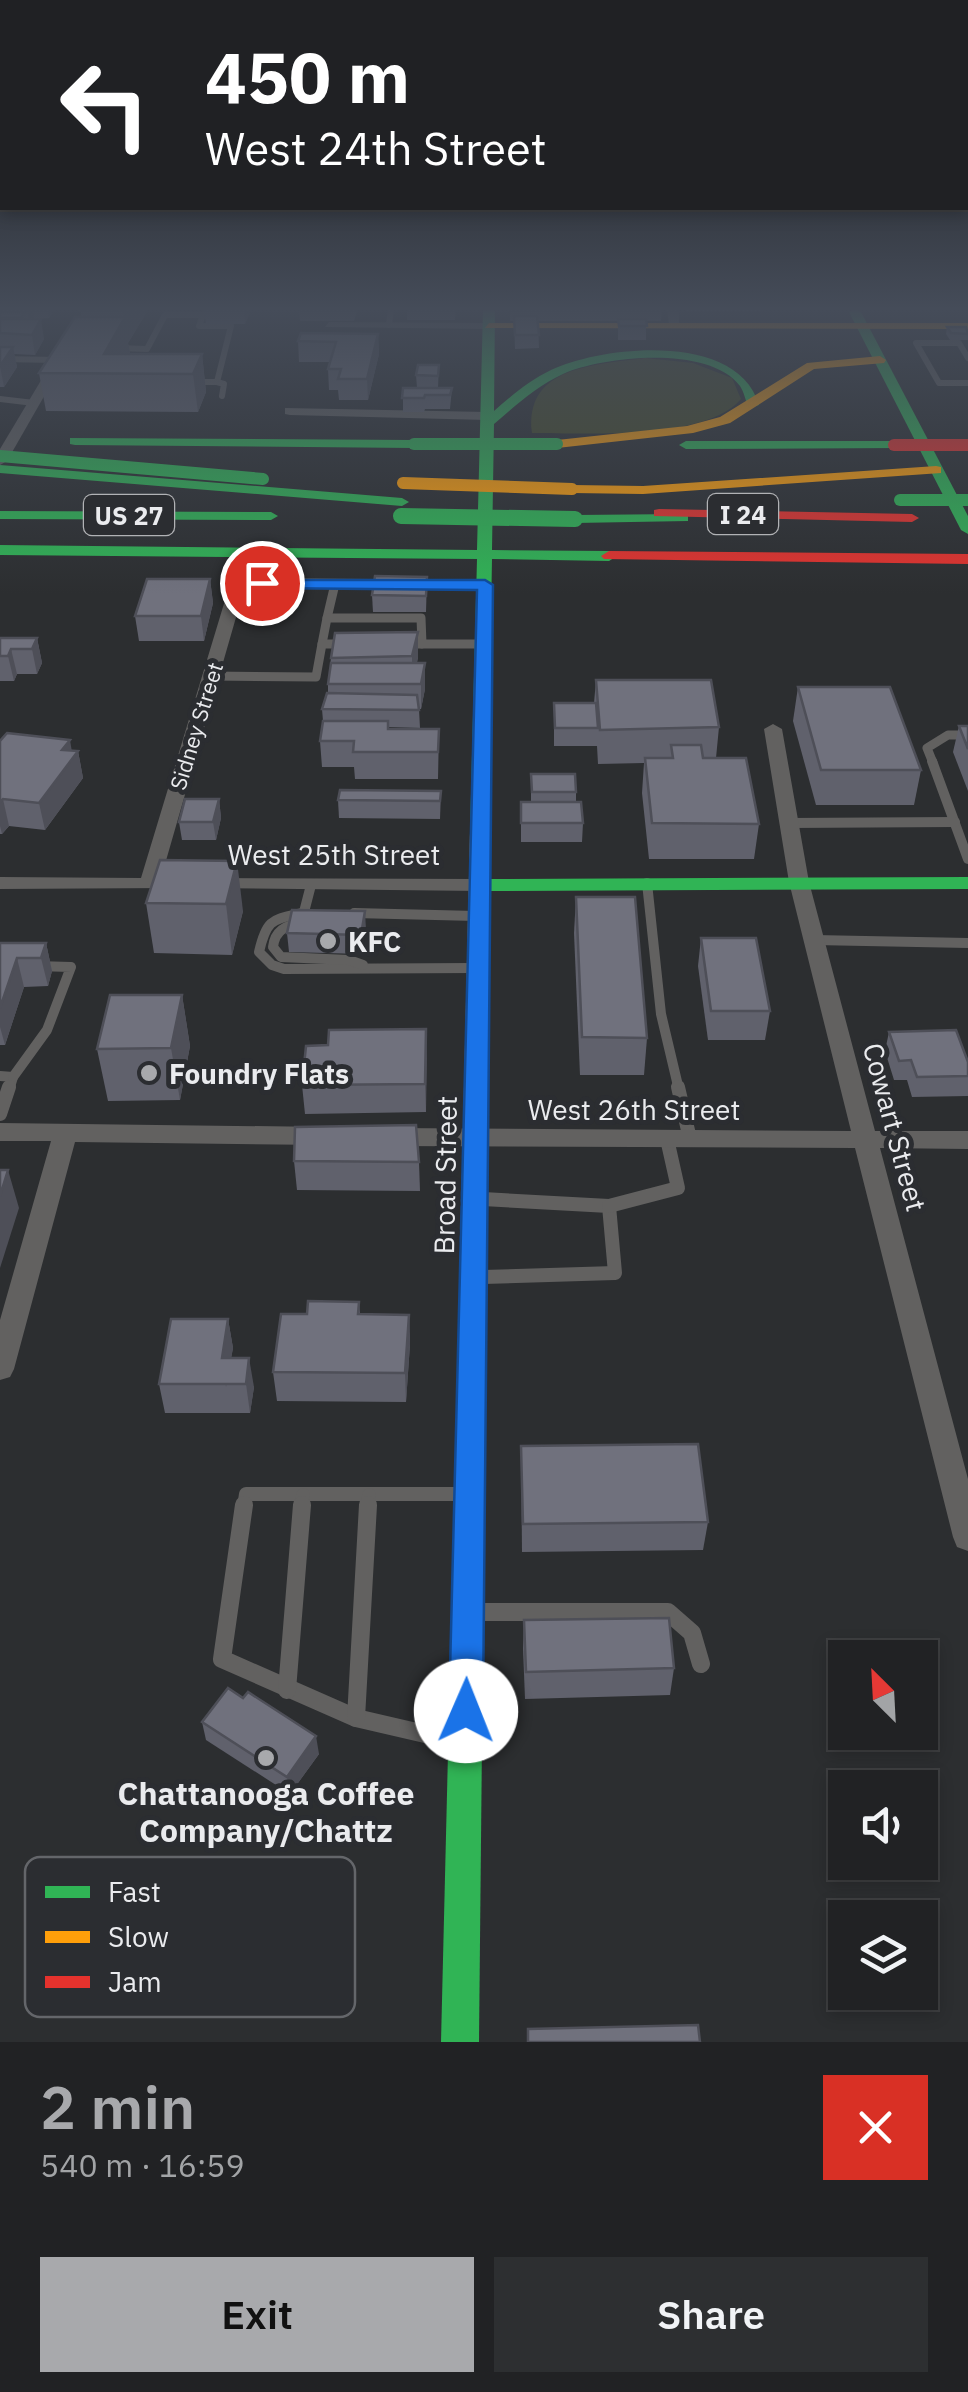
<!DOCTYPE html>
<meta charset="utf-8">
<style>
:root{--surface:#212224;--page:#2d2f31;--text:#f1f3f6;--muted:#a2a4a6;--line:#3e3f41;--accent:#a8a9ac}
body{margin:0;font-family:"IBM Plex Sans",sans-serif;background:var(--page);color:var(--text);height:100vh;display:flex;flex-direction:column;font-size:38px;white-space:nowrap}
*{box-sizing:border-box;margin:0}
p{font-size:32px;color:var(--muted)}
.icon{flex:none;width:55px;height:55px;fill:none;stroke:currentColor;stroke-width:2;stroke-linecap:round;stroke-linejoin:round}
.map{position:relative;height:2042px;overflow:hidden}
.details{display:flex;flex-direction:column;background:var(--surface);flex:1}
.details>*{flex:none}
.top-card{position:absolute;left:0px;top:0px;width:970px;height:210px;box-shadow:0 5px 15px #0003,0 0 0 2px var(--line);background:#202124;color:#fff;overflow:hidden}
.needle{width:65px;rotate:336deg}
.tools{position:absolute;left:828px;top:1640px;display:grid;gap:20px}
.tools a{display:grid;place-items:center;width:110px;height:110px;border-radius:0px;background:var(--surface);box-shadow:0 5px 15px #0003,0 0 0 2px var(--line);font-size:50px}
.pin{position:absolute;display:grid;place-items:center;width:85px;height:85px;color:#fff;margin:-42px;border:5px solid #fff;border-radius:50%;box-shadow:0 2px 10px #0007}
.me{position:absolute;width:110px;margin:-55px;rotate:1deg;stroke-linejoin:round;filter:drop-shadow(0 0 8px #0008)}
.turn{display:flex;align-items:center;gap:35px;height:210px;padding:0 40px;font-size:45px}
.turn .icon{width:130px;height:130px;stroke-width:2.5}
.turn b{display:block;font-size:70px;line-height:85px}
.round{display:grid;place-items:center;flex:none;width:105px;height:105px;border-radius:0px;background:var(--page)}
.overview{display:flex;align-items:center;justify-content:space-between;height:170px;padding:0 40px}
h1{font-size:60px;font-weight:600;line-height:75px;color:var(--accent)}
.primary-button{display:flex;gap:20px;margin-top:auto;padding:20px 40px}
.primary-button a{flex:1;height:115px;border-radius:0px;background:var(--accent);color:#111;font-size:40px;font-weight:600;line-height:115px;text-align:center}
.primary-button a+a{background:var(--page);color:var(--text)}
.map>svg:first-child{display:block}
.green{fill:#454a28}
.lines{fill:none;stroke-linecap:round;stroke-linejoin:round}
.lane-far4{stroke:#626160;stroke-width:6}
.lane-far3{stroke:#626160;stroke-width:9}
.lane-far2{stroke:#626160;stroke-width:10}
.lane-far1{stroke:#626160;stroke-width:14}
.lane{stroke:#626160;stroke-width:18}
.street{fill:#626160;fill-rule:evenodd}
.fast{fill:#30b455;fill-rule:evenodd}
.slow{fill:#ff9f0a;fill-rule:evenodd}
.jam{fill:#e5322d;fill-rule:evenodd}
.fast-bridge-far1{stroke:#30b455;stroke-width:12}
.fast-bridge{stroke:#30b455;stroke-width:16}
.slow-bridge{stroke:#ff9f0a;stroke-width:12}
.jam-bridge{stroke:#e5322d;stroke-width:12}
.wall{fill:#60616c}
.shaded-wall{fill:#4e4f58}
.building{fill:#70717d;stroke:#4e4f58;stroke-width:2.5}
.route{fill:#1a73e8;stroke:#114b97;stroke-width:2.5}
.poi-dot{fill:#a8a9ac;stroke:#2b2d31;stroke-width:4}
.labels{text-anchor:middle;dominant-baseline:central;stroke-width:10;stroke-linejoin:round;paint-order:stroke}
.far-street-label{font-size:22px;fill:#eaebee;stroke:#2b2d31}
.shield{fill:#2b2d31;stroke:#b1b2b5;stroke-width:2.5}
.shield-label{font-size:25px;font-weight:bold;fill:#eaebee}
.street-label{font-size:28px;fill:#eaebee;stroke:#2b2d31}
.poi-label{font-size:28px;font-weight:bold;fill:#eaebee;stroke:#2b2d31;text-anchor:start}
.near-poi-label{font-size:32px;font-weight:bold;fill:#eaebee;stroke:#2b2d31}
.key{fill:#2b2d31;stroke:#64666a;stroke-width:2.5}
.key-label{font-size:28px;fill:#eaebee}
</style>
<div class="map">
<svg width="968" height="2042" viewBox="0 0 968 2042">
<rect width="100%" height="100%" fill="#2c2e30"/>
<path class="green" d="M645,358l48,5 39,15 9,21c-36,42 -157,34 -209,34 -8,-67 63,-68 113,-75z"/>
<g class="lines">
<g class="lane-far4">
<path d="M389,325l2,-17"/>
<path d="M116,348l31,1 18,-34h38l-4,11h32l-14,56h-27"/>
<path d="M968,358l-9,-15h-43l23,40h29"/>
<path d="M0,359l59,1"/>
<path d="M217,382l7,2 -2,12"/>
<path d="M0,399l34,4"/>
</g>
<g class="lane-far3">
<path d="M327,618l8,-34"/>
<path d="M322,644l5,-26h94l1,26"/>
<path d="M403,644h81"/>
<path d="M211,676l105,1 6,-33h23"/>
<path d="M933,763l-6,-15 21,-13h20"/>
</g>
<g class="lane-far2">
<path d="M932,761l36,98"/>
<path d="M789,823l166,-1"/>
<path d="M647,883l14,131 18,76"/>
<path d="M304,912l7,-27"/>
<path d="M306,912c-33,8 -39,5 -47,40l13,13 12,4 190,-1"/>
<path d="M354,913l122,3"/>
<path d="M304,923c-16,1 -29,6 -31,24l8,10 68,3 14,5"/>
<path d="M814,940l154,3"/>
<path d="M0,1076l13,1 -4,13"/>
<path d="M13,1077l34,-47 24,-63 -35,-1"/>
</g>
<g class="lane-far1">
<path d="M678,1087l12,52"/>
<path d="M0,1114l9,-27"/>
<path d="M483,1199l126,7 6,67 -132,4"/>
<path d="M609,1206l69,-18 -11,-49"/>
<path d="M244,1508l2,-14h215"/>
<path d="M302,1508l1,-13"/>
<path d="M368,1508l1,-13"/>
</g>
<g class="lane">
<path d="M244,1505l-22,154 134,59 95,22"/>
<path d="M477,1612h191l24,21 9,31"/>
<path d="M287,1690l15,-185"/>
<path d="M356,1718l12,-213"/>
</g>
<g class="street">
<path d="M667,308h12v20l-10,-2z"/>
<path d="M329,322l160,1 6,3 -6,3 -164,-2z"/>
<path d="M52,362l10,3 -55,96 -7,4v-16z"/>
<path d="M285,408l202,4 6,4 -6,4 -197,-5 -5,-1z"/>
<path d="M262,578l223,2 8,5 -8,5 -220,-2 -24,12 -80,278 8,2 3,4 -3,4 -169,1v-12l141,1 85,-281z"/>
<path d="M773,724l9,5 27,153 66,249h93v18l-88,-1 88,331v72l-11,-4 -4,-10 -98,-389 -467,-2 -9,-3 -3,-6 3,-6 9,-3 463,3 -62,-249 -25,-153z"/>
<path d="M209,878l271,1 10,6 -10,6 -278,-3 -3,-4z"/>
<path d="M0,1123l326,4 9,3 3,6 -3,6 -9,3 -251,-3 -61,227 -4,8 -10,3v-60l51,-179h-51z"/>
</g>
<g class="fast">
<path d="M483,308h12l-1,103c17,-15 36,-31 57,-41 54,-25 187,-38 208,35l-11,3c-2,-7 -4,-16 -8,-22 -31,-41 -136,-30 -177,-12 -26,12 -48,32 -69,50l-2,126 117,1 8,5 -8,5 -117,-2 -5,278 -7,2 -10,-6 7,-274 -477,-4v-10l477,5z"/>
<path d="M855,309l6,3 107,204v18l-7,-4 -112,-218z"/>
<path d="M70,438l344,2 7,4 -7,4 -339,-3 -5,-1z"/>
<path d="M894,441l7,4 -2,3 -213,1 -7,-4 7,-4z"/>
<path d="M0,465l402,33 7,4 -7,4 -402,-33z"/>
<path d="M0,511l271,1 7,4 -7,4 -271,-1z"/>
<path d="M683,514l5,1v6l-113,2 -7,-4 7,-4z"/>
<path d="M968,877v12l-488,2 -10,-6 10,-6z"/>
<path d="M472,1329l10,3 4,8 -7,702h-38l17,-702 4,-8z"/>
</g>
<g class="slow">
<path d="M489,323h479v6l-483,-1z"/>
<path d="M880,356l6,4 -2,3 -70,6 -84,54 -37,10 -136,15 -7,-4 7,-4 130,-14 33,-9 87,-54z"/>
<path d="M936,466l5,1v6l-298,21 -71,-1 -7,-4 7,-4 71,1z"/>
<path d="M480,827l10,6 -4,507 -4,8 -10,3 -10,-3 -4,-8 12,-507z"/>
</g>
<g class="jam">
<path d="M659,509l253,5 7,4 -7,4 -258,-6v-6z"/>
<path d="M609,551l359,3v10l-364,-5 -3,-3z"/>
</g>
<g class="fast-bridge-far1">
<path d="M414,444h143"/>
<path d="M0,456l263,23"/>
<path d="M900,500h68"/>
</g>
<path class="fast-bridge" d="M401,516l174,3"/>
<path class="slow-bridge" d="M403,483l169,6"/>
<path class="jam-bridge" d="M894,445h74"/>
</g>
<g class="wall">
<path d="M0,308l54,1 -5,9 -15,1 10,20 -9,16 -21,-1 3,13 -13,20h-4z"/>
<path d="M81,308h171l-7,16h-39l-2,-14h-56l-20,33 2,11h72l4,38 -8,20 -152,-1 -7,-38 42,-56z"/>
<path d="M299,308h57l1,3 -3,10h-54z"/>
<path d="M407,308h49l-1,12h-48z"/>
<path d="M510,308h152l-1,13h-15v19h-28v-19h-80l1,27 -24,1 -1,-28h-4z"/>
<path d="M686,308h77v3h-76z"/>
<path d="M947,327l21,3v-2v12h-18l-4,-6z"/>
<path d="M378,334l1,20 -11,46h-29l-1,-10h-9l-1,-21 2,-7h-31l-1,-21z"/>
<path d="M439,365l-1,23h14l-2,21h-25l-1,3h-21v-24h14l-1,-13z"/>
<path d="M427,577l-1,35h-53l-1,-17z"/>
<path d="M210,579l3,24 -9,38h-65l-4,-25z"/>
<path d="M418,632v25l-1,6 8,26 -4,20h-2l1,19 -31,-1v2h50l-1,50h-83l-1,-12h-32l-2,-26 3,-20 -1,-12 6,-16v-9l3,-26z"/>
<path d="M0,638h37l5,25 -5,11h-20l-3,7h-14z"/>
<path d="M596,680l123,47 -3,31 43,66 -5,35h-105l-7,-66 2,-30 -46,1 -1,-18h-43v-43h40z"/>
<path d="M798,687l123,83 -7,35h-98l-23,-84z"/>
<path d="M959,726h9v65l-15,-39z"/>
<path d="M0,741l78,10 5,27 -38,52 -36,-4 -7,8h-2z"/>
<path d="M531,774l45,18v10l7,21 -1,19h-61v-40h10z"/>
<path d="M441,791l-1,28 -101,-1 -1,-18z"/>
<path d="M219,799l2,19 -5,22h-34l-3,-18z"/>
<path d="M160,860l83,51 -11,44 -78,-2 -8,-50z"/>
<path d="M576,897l71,141 -3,37h-64l-6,-142z"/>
<path d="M366,930l-4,24 -73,-2 -2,-19z"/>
<path d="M701,938l69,73 -5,29h-57l-10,-74z"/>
<path d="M0,943h46l6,28 -4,15 -24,1 -19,58h-5z"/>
<path d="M182,995l8,51 -10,54 -72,1 -11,-52z"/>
<path d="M426,1029v83l-121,2 -3,-29 26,-40z"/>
<path d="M889,1032l79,30v34l-56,1 -5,-17h-13l-9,-29z"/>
<path d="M294,1161l125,1 1,29 -123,-1z"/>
<path d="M359,1302l1,12 49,1 1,29 -4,58 -129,-1 -4,-29 34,-58z"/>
<path d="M228,1319l5,29 -2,10 23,29 -4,26h-85l-6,-29z"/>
<path d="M521,1446l187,76 -5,28 -181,2z"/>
<path d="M524,1620l150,48 -4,27 -145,4 -2,-51z"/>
<path d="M243,1698l76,56 -29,40 -84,-54 -4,-18z"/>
</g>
<g class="shaded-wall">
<path d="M27,308h6l1,10 -4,7z"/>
<path d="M47,308h7l-5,10z"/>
<path d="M123,308h25v2l-20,33 2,10 -26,1 19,-34z"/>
<path d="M244,308h8l-7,16z"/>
<path d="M41,319l3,20 -9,16 -3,-20z"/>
<path d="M378,334l1,20 -11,46 -1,-21z"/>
<path d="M13,347l4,20 -13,20 -4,-21z"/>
<path d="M202,354l4,38 -8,20 -5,-38z"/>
<path d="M210,579l3,24 -9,38 -3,-25z"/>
<path d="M418,632v25l-6,25v-26z"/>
<path d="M37,638l5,25 -5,11 -5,-25z"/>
<path d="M11,649l6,25 -3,7 -6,-25z"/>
<path d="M425,663v26l-4,20v-25z"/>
<path d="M70,740l3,18 5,-7 5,27 -38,52 -6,-27 23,-53z"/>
<path d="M3,799l6,27 -7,8 -2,-8v-24z"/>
<path d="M219,799l2,19 -5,22 -3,-18z"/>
<path d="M237,861l6,50 -11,44 -6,-51z"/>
<path d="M365,911l1,19 -4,24 -1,-19z"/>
<path d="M46,943l6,28 -4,15 -7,-28z"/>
<path d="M17,958l7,29 -19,58 -5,-18v-19z"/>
<path d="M182,995l8,51 -10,54 -9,-52z"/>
<path d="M426,1029l1,29 -1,54 -1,-28z"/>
<path d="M8,1170l11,38 -19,60v-72z"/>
<path d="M409,1315l1,29 -4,58 -1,-29z"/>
<path d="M228,1319l5,29 -7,39 -4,-29z"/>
<path d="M249,1358l5,29 -4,26 -4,-29z"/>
<path d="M316,1736l3,18 -29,40 -3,-17z"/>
</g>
<g class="building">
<path d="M81,308h42l-1,2h-42z"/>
<path d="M0,312h25l-4,6h-21z"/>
<path d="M514,316h23l2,19h-24z"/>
<path d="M75,317h50l-21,37h98l-9,20 -154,-1z"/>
<path d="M0,319h41l-9,16 -32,-2z"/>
<path d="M618,319h28l1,7h-28z"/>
<path d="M947,327h19l2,7 -17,-1z"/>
<path d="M301,333l77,1 -11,45h-29l3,-10h-13l8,-27 -38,-1z"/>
<path d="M0,347h13l-13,19z"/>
<path d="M418,365h21l-1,11 -22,-1z"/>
<path d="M403,388h49l-2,7h-25l-1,3h-22z"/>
<path d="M375,576l52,1 -1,19 -54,-1z"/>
<path d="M147,579h63l-9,37h-66z"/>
<path d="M418,632l-6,24 -81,2 4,-25z"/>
<path d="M0,638h37l-5,11h-21l-3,7h-8z"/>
<path d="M331,663h94l-4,21h-93z"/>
<path d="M596,680h115l8,47 -119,3z"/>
<path d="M798,687h92l31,83h-100z"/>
<path d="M327,693l90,2 2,15 -97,-1z"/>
<path d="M554,703h42l2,25h-43z"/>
<path d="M323,721h65v8h51l-1,23h-85l1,-11h-34z"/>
<path d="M959,726h9v23z"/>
<path d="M7,733l63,7 -8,10 16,1 -39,52 -36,-4 -3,3v-61z"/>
<path d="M671,745h30l2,13h43l13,66 -107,-1 -7,-65h28z"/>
<path d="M531,774h44l1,18h-44z"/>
<path d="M340,790l101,1 -1,10 -102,-1z"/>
<path d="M185,799h34l-6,23h-34z"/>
<path d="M521,802h60l2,21h-62z"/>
<path d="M160,860l77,1 -11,43 -80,-1z"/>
<path d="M576,897h59l12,141 -65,-1z"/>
<path d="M292,910l73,1 -4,24 -74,-2z"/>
<path d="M701,938h55l14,73h-59z"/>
<path d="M0,943h46l-5,15h-24l-17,50z"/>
<path d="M110,995h72l-11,53 -74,1z"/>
<path d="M426,1029l-1,55 -123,1 4,-39 22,-1 1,-15z"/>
<path d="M956,1030l12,32v14l-51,1 -6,-17 -12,1 -10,-29z"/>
<path d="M416,1125l3,37 -125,-1 1,-34z"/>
<path d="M0,1170h8l-8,26z"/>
<path d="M308,1301l51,1 -1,12 51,1 -4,58 -132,-1 8,-58h26z"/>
<path d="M171,1319h57l-6,39h27l-3,26h-87z"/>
<path d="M698,1444l10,78 -185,2 -2,-78z"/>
<path d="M669,1618l5,50 -148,4 -2,-52z"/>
<path d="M228,1688l15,10 5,-6 68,44 -29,41 -85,-55z"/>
<path d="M698,2025l2,17h-172v-13z"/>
</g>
<linearGradient id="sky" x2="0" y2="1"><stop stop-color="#18191a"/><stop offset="0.52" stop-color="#454c59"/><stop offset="1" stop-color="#454c59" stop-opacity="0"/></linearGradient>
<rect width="968" height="594" fill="url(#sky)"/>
<path class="route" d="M256,580h229l8,5 -10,1126 -5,11 -12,5 -12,-5 -5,-11 28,-1121 -215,-2 -8,-5z"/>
<g class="poi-dot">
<circle cx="328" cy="941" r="10"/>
<circle cx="149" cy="1073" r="10"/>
<circle cx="266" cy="1758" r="10"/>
</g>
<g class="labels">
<g class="far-street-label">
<text transform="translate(196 726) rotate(-73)">Sidney Street</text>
</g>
<g class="shield">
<rect x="708" y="494" width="70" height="40" rx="8"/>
<rect x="84" y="495" width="90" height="40" rx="8"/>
</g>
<g class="shield-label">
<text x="743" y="514">I 24</text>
<text x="129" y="515">US 27</text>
</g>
<g class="street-label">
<text x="334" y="854">West 25th Street</text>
<text x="634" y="1109">West 26th Street</text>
<text transform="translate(895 1127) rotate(75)">Cowart Street</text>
<text transform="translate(445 1175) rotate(-89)">Broad Street</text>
</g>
<g class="poi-label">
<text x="348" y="941">KFC</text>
<text x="169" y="1073">Foundry Flats</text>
</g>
<g class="near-poi-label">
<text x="266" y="1793">Chattanooga Coffee<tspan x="266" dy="37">Company/Chattz</tspan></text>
</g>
</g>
<rect x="25" y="1857" width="330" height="160" rx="15" class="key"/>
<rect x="45" y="1886" width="45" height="12" fill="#30b455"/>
<rect x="45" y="1931" width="45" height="12" fill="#ff9f0a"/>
<rect x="45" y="1976" width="45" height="12" fill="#e5322d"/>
<g class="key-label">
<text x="108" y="1902">Fast</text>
<text x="108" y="1947">Slow</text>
<text x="108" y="1992">Jam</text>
</g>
</svg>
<div class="tools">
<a><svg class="needle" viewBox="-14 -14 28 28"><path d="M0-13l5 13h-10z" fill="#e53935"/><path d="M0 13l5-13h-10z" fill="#a2a4a6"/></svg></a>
<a><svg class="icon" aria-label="sound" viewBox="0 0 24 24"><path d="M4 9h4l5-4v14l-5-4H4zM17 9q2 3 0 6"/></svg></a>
<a><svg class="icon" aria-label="layers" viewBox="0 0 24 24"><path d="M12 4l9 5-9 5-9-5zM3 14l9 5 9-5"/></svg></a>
</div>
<div class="pin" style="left:262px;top:583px;background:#d93025"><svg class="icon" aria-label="arrive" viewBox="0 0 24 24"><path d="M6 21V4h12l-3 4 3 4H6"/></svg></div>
<svg class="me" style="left:466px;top:1711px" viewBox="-20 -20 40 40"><circle r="19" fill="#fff"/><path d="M0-13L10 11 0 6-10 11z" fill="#1a73e8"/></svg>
<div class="top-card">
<div class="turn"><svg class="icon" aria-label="left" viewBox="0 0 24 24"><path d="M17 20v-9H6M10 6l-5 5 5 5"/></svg><div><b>450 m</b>West 24th Street</div></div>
</div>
</div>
<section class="details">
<div class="overview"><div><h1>2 min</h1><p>540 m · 16:59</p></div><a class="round" style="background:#d93025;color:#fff"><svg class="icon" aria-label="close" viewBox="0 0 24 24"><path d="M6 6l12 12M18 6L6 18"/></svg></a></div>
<div class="primary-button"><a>Exit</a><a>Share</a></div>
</section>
